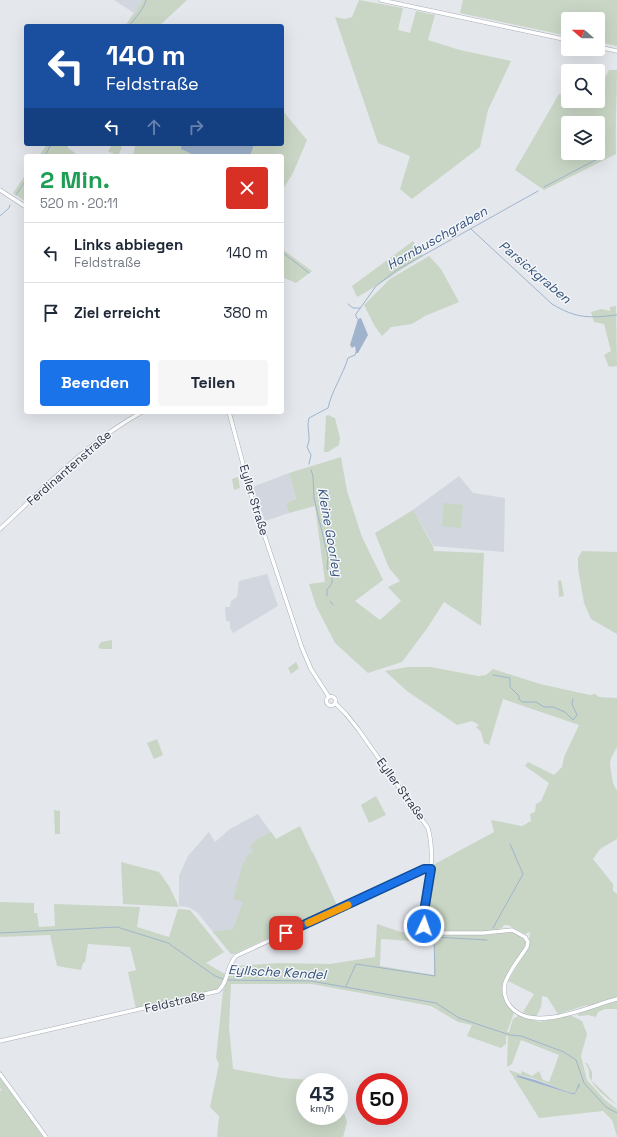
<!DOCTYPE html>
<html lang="de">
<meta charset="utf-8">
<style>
:root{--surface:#fff;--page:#f6f6f7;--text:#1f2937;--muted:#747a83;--line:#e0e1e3;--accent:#1a73e8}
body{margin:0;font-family:"Space Grotesk",sans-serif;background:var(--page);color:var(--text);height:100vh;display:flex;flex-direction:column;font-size:15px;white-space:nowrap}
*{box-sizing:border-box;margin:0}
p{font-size:13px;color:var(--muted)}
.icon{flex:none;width:22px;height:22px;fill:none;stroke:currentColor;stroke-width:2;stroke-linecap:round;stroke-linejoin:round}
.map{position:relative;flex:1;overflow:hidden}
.side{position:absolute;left:24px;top:154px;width:260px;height:260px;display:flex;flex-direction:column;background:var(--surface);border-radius:4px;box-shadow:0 4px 16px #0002}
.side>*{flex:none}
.hud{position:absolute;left:24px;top:24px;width:260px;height:122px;border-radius:4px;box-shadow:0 4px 16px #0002;background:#1a4fa0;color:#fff;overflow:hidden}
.needle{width:26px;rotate:290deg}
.tools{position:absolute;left:561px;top:12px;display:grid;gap:8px}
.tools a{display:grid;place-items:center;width:44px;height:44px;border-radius:4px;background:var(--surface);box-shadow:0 4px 16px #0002;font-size:20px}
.speed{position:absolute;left:296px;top:1073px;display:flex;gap:8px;font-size:20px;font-weight:700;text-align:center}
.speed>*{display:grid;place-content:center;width:52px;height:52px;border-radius:50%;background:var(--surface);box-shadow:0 4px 16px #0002;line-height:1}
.speed small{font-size:10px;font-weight:400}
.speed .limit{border:6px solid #d22;background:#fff;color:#111}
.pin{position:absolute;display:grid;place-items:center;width:34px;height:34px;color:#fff;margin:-17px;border-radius:8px;box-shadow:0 2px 6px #0006}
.me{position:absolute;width:44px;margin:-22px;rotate:3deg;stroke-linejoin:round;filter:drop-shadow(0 0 3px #0008)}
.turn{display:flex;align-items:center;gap:14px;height:84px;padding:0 16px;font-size:18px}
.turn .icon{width:52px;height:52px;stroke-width:2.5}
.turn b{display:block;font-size:28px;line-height:34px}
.lanes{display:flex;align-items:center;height:38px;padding:0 16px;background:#0003;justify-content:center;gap:20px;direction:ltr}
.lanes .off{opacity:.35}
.round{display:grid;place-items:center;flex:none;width:42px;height:42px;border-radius:4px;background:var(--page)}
.overview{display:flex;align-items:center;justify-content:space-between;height:68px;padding:0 16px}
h1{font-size:24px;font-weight:700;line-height:30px;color:#1e9e55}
.primary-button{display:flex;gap:8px;margin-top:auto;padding:8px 16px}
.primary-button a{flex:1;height:46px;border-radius:4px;background:var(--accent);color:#fff;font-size:16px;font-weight:700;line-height:46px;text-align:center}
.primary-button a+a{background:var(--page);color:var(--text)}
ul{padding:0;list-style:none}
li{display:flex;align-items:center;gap:12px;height:60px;padding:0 16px;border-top:1px solid var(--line)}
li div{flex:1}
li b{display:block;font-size:15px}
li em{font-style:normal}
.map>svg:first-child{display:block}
.built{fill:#d2d6de}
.green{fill:#c9d6c5;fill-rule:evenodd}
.water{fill:#9fb4cc}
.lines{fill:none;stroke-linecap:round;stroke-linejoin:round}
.stream{stroke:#9fb4cc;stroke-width:1}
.secondary-casing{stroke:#a9aeb7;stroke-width:4.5}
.primary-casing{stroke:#a3abb8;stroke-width:4.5}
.secondary{stroke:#fff;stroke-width:3.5}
.primary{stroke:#fff;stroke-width:3.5}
.route-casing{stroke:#114b97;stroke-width:10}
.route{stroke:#1a73e8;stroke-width:7}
.slow{stroke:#f59e0b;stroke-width:7}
.labels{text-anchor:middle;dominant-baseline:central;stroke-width:3;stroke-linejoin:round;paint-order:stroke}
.street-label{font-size:12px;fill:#2b3445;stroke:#f4f6f9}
.water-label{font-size:13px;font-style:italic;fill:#34527a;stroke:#f4f6f9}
</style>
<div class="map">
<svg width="617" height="1137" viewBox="0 0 617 1137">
<rect width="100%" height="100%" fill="#e4e7ec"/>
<g class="built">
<path d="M114,0h29l-9,13z"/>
<path d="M289,473l7,27 -10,3 3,10 -24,8 -12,-34z"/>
<path d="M459,476l14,17 32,5 -1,54 -70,-6 -21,-36z"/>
<path d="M267,574l11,32 -45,27 -3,-5v-6l-4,-1 -1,-14h5l1,-6 6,-4 2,-16z"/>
<path d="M258,814l34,48 21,-10 25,55 -107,47 -34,-42 -9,-5 -9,-1v-30l9,-20 21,-24 6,10 15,-13z"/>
</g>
<g class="green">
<path d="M143,0h44l-28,26h-34z"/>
<path d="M359,0l44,8 -5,22 12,3 6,-22 19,4 -7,25 32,10 51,11 -23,49 -8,37 -68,52 -12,-10 10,-33 -32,-13 -43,-126 10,2 7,-2z"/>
<path d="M463,0h154v46l-19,-4v-23h-30v17l-108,-23z"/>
<path d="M609,70h8c0,28 -2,56 -1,84l-72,36 -29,-20 44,-76 9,1v6h30v-11zM568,123h30v30h-30z"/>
<path d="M282,110l25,30 -14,33 -11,18v-35h-106l-3,-2 -2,2h-38l2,-10 -4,-2h151z"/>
<path d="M47,144h20l1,4 11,8h-40z"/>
<path d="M111,144l11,3 -4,9 -10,-5 4,-6z"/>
<path d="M26,174v28l-13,-9z"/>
<path d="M413,241l10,15c-22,13 -43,29 -66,41l-5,-11z"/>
<path d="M282,249l30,22 -16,12 -14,-6z"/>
<path d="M429,256l12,13 18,33 -34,14 -13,8 -21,3 -9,9 -8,-11 -10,-20 26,-26z"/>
<path d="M616,306l1,60 -8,1 -5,-12 7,-4 -7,-27 -10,-2 -3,-10 10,-3 9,2v-4z"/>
<path d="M328,415l7,3 5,20 -1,7 -11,7h-4l2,-36z"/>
<path d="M341,457l6,34 15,46 21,43 -28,21 25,19 21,-19 -13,-14 12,-6 -11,-13 -14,-35 38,-23 20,36 1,5 50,2 -3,73 -37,-24 -16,25 -26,35 -34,11 -33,-30 -19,-37 -7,-22 16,-2 -10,-76 -26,7 -3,-10 10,-4 -7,-26z"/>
<path d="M238,477l2,11 -6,2 -2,-11z"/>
<path d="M444,503l19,2 -2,23 -19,-2z"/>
<path d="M582,551l35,1v82l-26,-15 -7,-16 -6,-35v-10z"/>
<path d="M561,580l3,16 -5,1 -1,-16z"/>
<path d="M112,640v9h-11l-3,-2 3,-5z"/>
<path d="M296,662l3,6 -8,6 -3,-6z"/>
<path d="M408,667h23l47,9 8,-1 7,-6 47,15 50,11 5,-1 4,3 18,1v49l-6,11 -1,7 3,18 4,8v48l-17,10 -7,10 20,25v7l4,3v115h-12l-7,3 -2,5 -8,-2 -9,1 -2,-2 12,-4 -2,-5 -29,9 -11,-17 -5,-1 -1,11 -5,10 -13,-5 11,-18 -26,-13 20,-33 2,-16 -5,2 -17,-9h-4c-1,1 -2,3 -4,4 -10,5 -64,5 -73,-1l-2,-6 8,-57 61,-33 -3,-12c6,1 30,6 31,6 3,-1 6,-4 9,-5l-1,-7 5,-2 1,-8 5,-3 8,-18 -24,-17 3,-4 26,13 8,-8 2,-10 15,-32 -76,-26 -14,46 -5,-2 -3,-11 -5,-5 3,-2 -7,-4 -15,4 -50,-34 -22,-20z"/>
<path d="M157,739l6,16 -9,4 -7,-16z"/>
<path d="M376,796l10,19 -17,8 -8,-18z"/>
<path d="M54,810l6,1v23h-5z"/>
<path d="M300,826l37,80 91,-41 -194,89h-3l-18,-22 20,-3 10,-27 -10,-3 10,-37h2l2,-6 6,-5 -3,-5 6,-6 15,-8 5,7z"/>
<path d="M121,862l38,10 10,14 10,21 -56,-3z"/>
<path d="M424,871l4,3 1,4 -8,49 -1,-4 7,-49 -5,-1 -68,32 -1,-2z"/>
<path d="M0,902l34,1v10h3l2,14 16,-1 -1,-22 86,3 -3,20 32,10 9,-28 12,1 34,42 -18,11 19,11c-2,9 -4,14 -13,18l-76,17 -8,-37 8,-2 -6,-23 -42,-3 -3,18 -2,1 -2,7 -24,-4 -7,-31 -50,2z"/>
<path d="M377,924l24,8 21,2 6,6 -1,2 -46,-3 -1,27 54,9v-38l-11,-5v-6l5,6 8,2 53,1 15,-3 12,1 10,8 -2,7 -20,35 4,22 6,8 -7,19h2l4,-13 7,-4 19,7 31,-7 12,6 5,13 -6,22 6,24 18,20 12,9v27l-5,-16 -9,-9 -64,7 -30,-48 12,4 1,-3 10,5 7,-5 4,9 6,2 10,-27 -38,-15 -9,24 -5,3 1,-32 -2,2v7l-5,4 -34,-12 5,-11 -14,-3 -27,-16 -119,-22h-81l-2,43 4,42 49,9 56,4h-33v34h34v-34h1v19l7,21 -4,15h-126l2,-21 -9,-9 9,-43 -3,-6 7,-67 10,-25 46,-3 51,1 45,-7zM517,1075c19,2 36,12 55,18h3l4,-9 -4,10h-3l-55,-17z"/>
<path d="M585,1063h2l5,9v9l25,24c-9,-6 -21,-15 -26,-25 -4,-6 1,-8 -6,-17z"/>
<path d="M0,1074l43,63h-43v-46l2,-1 -2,-2z"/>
</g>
<g class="water">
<path d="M178,144h76l-4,12h-57l-3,-3 -9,-4v-4z"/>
<path d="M361,318l7,17 -10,18h-2l-1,-7 -3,2 -2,-3 8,-26z"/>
<path d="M517,1075c19,4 36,12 55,18h3l4,-10 1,2 -5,9h-3l-55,-17z"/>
</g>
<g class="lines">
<g class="stream">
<path d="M129,26c6,-8 15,-17 17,-26"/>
<path d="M45,156l6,-12"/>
<path d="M52,156h4"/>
<path d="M544,187l59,-31"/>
<path d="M16,195l10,-15"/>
<path d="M0,216l9,-8 1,-3"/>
<path d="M471,229l81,75c25,15 37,14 65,11"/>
<path d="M282,252l27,21"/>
<path d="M348,304l5,4h7"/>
<path d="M358,319l-2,-2v-3l20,-28 21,-16 141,-79"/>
<path d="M309,464l2,-9 -4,-8c5,-10 -1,-17 2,-29l19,-10c4,-18 15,-33 20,-50l7,-3 1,-3"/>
<path d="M311,470l2,6 1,22 14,59 -1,11 5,9v6l-5,7v6"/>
<path d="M330,601l3,4"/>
<path d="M493,675l17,3v9l9,9v3l3,3h14l8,5h9l12,5 8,8 4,-5 -5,-11 1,-5"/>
<path d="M493,928l30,-54 -13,-30"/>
<path d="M0,933l117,-6 51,16 47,33 8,3"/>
<path d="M226,980l85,1 125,22 23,15 51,17 11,1 43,16 12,8 8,23 22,24 11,6"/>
<path d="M346,986l10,-22 79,12 -1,-39 53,3"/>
</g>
<defs>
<g id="secondary">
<path d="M381,0l187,40"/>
<path d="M598,47l19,4"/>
<path d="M0,190l26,17"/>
<path d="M229,412l24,89 49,147 9,21 18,28"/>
<path d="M0,529c44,-41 89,-88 142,-117"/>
<circle cx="331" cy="701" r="4.5"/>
<path d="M335,703l11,11 12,15 70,99c8,29 0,61 -5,90 1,8 3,12 11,15h49l29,-3 13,7 3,5 -1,5c-7,11 -18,24 -22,36 -2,8 0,17 5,23 23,28 79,0 107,-7"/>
<path d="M0,1041l218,-50c11,-9 8,-25 18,-35l188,-87h7"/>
</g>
<path id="primary" d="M0,1074l46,63"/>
</defs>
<use href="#secondary" class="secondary-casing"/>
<use href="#primary" class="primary-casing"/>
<use href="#secondary" class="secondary"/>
<use href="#primary" class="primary"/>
</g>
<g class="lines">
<defs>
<path id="route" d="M286,933l138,-64h7l-8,49 1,8"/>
</defs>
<use href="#route" class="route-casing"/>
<use href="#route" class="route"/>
<path class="slow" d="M308,923l40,-18"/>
</g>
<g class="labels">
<g class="street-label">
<text transform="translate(69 468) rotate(-41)">Ferdinantenstraße</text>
<text transform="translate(254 500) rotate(73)">Eyller Straße</text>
<text transform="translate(401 789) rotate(54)">Eyller Straße</text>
<text transform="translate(175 1002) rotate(-13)">Feldstraße</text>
</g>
<g class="water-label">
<text transform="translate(437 238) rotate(-30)">Hornbuschgraben</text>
<text transform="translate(535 272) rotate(40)">Parsickgraben</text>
<text transform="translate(330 532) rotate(80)">Kleine Goorley</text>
<text transform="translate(277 972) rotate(3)">Eyllsche Kendel</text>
</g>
</g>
</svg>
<div class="tools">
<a><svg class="needle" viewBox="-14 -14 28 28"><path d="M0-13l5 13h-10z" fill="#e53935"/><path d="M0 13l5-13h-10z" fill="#747a83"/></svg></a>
<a><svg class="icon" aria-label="search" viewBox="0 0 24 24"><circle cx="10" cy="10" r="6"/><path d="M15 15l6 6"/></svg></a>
<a><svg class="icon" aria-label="layers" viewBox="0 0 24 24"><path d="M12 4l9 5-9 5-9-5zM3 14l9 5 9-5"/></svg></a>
</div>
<div class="speed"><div>43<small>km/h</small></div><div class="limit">50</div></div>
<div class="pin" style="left:286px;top:933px;background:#d93025"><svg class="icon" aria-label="arrive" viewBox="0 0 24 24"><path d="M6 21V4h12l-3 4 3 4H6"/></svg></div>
<svg class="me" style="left:424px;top:926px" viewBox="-20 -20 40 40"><circle r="17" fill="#1a73e8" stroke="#fff" stroke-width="3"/><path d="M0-11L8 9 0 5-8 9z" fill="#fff"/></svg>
<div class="hud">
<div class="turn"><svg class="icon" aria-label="left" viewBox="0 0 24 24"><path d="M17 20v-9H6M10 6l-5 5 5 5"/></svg><div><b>140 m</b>Feldstraße</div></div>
<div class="lanes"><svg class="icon" aria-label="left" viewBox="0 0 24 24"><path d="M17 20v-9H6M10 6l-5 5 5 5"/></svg><svg class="icon off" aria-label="ahead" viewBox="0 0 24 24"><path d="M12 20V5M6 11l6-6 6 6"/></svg><svg class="icon off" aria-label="right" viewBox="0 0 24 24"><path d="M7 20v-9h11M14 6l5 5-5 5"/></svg></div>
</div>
<section class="side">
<div class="overview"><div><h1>2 Min.</h1><p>520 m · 20:11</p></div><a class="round" style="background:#d93025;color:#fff"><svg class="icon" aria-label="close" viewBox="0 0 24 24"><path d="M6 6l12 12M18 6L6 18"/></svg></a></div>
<ul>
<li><svg class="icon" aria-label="left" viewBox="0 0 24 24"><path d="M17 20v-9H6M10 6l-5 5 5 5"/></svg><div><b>Links abbiegen</b><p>Feldstraße</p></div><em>140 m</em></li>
<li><svg class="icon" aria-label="arrive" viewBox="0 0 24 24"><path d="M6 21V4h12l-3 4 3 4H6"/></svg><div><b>Ziel erreicht</b></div><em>380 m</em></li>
</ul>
<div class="primary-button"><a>Beenden</a><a>Teilen</a></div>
</section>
</div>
